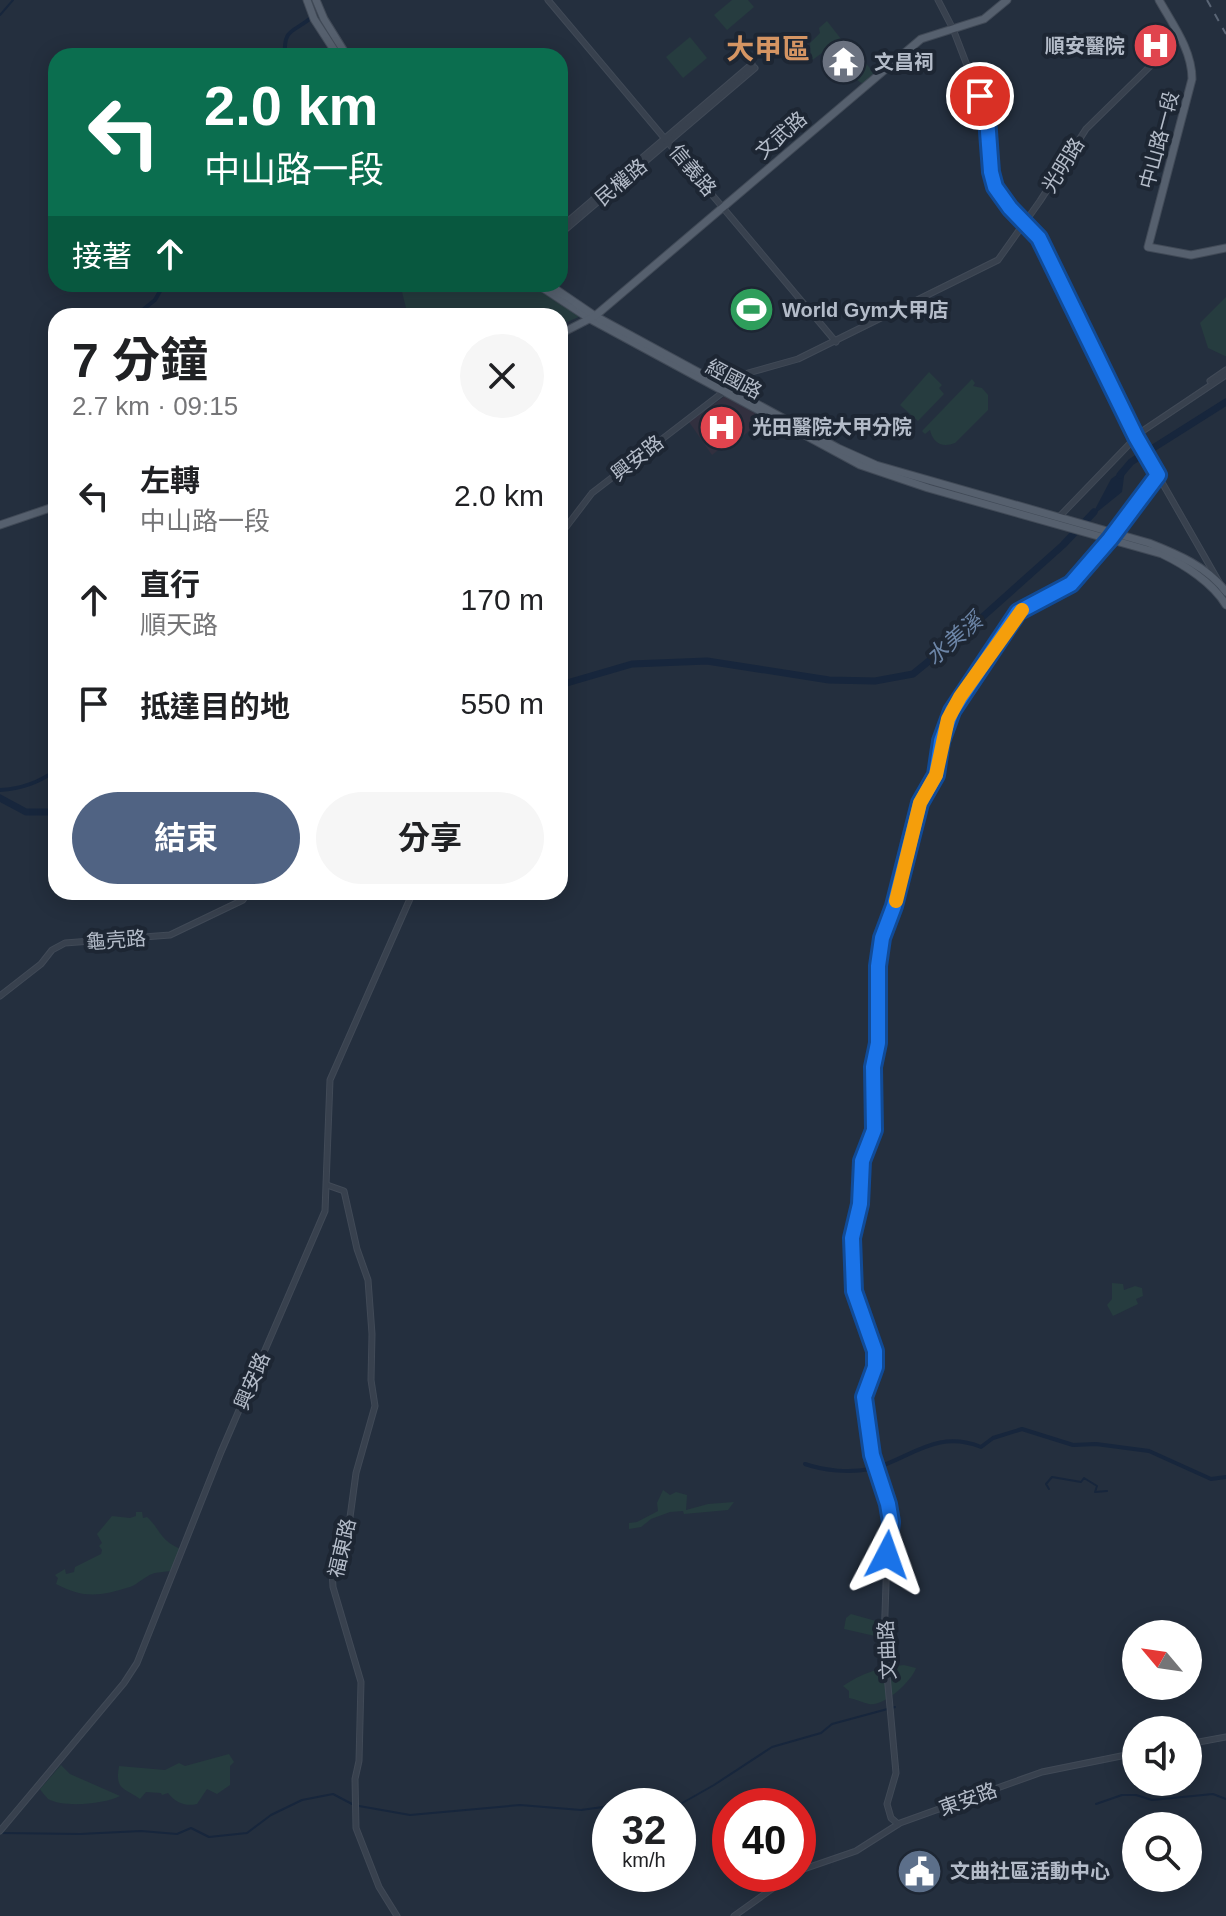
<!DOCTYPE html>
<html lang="zh-TW">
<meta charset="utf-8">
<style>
:root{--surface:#fff;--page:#f6f6f6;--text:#202124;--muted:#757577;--accent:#506383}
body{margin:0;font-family:Helvetica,"Noto Sans TC",sans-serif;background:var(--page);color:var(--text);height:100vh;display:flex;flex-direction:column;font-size:30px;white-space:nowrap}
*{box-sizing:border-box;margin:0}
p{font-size:26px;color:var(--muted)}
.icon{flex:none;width:44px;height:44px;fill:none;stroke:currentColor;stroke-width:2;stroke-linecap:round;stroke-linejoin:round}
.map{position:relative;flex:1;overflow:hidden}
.side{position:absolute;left:48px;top:308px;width:520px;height:592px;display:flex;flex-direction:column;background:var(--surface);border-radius:24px;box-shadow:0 4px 20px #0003}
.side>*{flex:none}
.banner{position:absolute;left:48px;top:48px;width:520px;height:244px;border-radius:24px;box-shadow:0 4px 20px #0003;background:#0b6e4f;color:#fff;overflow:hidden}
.needle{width:52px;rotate:299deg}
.buttons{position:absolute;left:1122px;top:1620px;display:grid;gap:16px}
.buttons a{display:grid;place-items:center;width:80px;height:80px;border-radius:50%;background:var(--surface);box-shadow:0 4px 20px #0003;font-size:40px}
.speed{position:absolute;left:592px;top:1788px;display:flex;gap:16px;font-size:40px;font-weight:700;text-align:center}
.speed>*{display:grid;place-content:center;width:104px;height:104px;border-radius:50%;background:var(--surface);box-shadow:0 4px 20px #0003;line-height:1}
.speed small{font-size:20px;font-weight:400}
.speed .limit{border:12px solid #d22;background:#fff;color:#111}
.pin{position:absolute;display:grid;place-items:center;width:68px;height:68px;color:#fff;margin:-34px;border:4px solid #fff;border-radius:50%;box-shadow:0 2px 8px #0007}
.me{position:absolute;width:88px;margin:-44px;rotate:4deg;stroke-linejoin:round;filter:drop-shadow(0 0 6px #0008)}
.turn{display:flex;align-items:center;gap:28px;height:168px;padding:0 24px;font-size:36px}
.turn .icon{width:104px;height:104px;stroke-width:2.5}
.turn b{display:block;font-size:56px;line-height:68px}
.then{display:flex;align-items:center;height:76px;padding:0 24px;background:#0003;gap:16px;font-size:30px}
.round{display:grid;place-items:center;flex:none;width:84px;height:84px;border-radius:42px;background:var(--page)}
.headline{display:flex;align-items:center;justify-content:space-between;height:136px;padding:0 24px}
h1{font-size:48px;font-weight:700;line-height:60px}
.action{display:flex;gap:16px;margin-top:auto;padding:16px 24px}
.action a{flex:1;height:92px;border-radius:48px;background:var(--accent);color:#fff;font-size:32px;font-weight:700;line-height:92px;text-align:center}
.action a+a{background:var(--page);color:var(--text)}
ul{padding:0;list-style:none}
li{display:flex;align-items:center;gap:24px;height:104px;padding:0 24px}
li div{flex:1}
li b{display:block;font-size:30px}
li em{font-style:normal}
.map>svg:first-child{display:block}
.medical{fill:#32303f}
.green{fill:#263c3f}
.water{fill:#17263c}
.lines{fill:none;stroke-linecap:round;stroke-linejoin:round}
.stream{stroke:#17263c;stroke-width:2}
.canal{stroke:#17263c;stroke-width:4}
.river{stroke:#17263c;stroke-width:7}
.minor-casing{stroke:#414a57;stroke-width:7}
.major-casing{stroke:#414a57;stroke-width:9}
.minor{stroke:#38414e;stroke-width:5}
.major{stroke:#56606e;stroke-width:7}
.rail{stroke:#5a6575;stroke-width:2;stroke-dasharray:8 8;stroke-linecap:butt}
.route-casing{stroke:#114b97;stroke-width:20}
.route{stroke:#1a73e8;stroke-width:14}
.slow{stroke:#f59e0b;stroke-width:14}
.labels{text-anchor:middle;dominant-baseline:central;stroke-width:8;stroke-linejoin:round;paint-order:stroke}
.poi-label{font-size:20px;font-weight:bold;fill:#b4bcc9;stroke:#1d2633;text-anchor:start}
.street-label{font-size:20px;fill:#b4bcc9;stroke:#1d2633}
.water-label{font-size:22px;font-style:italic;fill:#6d86a8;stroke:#1d2633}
.district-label{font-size:28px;font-weight:bold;fill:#d59563;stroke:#1d2633}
</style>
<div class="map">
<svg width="1226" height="1916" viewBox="0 0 1226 1916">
<rect width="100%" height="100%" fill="#242f3e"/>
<path class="medical" d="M725,396l31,18 -7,17 -15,13 -12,3 -10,8 -23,-33z"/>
<g class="green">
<path d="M732,0h16l6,7 -27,23 -13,-15z"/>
<path d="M827,21l14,18 -30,22 -1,-18 10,-10 -1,-5z"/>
<path d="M690,37l17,21 -24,20 -17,-21z"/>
<path d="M849,43l25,30 -11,11 -35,-24z"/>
<path d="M400,284h131l50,32 -21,9v-9h-152z"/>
<path d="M1226,297v59h-1l-17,-8 -8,-25z"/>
<path d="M929,372l13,13 -3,3 5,6 -26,27 -18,-16z"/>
<path d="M972,379l3,4 -2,3 9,2 6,7v15l-33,33c-13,5 -22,0 -25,-13l-5,4 -3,-3z"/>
<path d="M1112,1283l11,1 1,6 11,-4 7,2 1,8 -7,3 2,5 -25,12 -6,-11 5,-6z"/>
<path d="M663,1490l7,5 6,-3 11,3 -1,15 22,-6 26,-2 -6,8 -44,4 -1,-3 -13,1 -19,7 -10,8 -12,2v-6l8,-1 21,-11 -1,-8z"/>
<path d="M136,1512h6l1,6 4,-1c14,13 13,24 34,32l-10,22c-6,1 -14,1 -19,3 -8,3 -14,10 -22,13 -29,9 -46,12 -74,-3l2,-6 -3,-3 10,-6 1,5 8,-2 1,-5 26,-13 1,-4 -3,-4 3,-3 -5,-9 15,-18 18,2 6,-2z"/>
<path d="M851,1614l25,7 2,7 -3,8 -31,-7 2,-11z"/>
<path d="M904,1665l12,3c-4,13 -32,39 -47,36 -6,-1 -13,-5 -20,-6v-7l-6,-5c19,-13 37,-19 61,-21z"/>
<path d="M229,1754l5,8 -4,4v19l-13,9 -10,-5 -10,15c-12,3 -22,-2 -29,-11l-6,2 -1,-2 -15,-1 -6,7c-17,-12 -25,-9 -21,-33l46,4 14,-7 6,3z"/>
<path d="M61,1765l9,9 50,22c-15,8 -56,12 -72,3 0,0 -8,-9 -8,-10z"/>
</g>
<path class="water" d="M1125,469l-3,23 -31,25 20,-38z"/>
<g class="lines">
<g class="stream">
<path d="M0,15l13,-15"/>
<path d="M1049,1489l-3,-5 6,-7 29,5 3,-4 13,8 -2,6 12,-1"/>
<path d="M1096,1804l26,-9h14l16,5 61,-6 13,5"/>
<path d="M359,1806l51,9 110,-10 61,5 22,-3 7,5"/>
<path d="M677,1806l37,-21 58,-38 49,-14 11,-9 63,-17"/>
<path d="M1,1833l79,1 61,-3 36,3 14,-6 18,9 38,-4 24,-18 31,-15 31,-6 19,10"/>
</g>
<g class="canal">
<path d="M285,56c-2,-29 9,-23 27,-39"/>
<path d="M135,316l20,-16 9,-16"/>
<path d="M0,790c20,-1 40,-8 56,-20"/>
<path d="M805,1464c20,7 45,9 65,5"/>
<path d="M876,1468c38,-13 63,-38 105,-21l12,-9 29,-9 51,16 23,-1 53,7 62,28 15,-2"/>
</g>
<g class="river">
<path d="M1120,475l11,-13 95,-60"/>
<path d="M560,685l72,-21 75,-3 122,19 46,1 38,-7 65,-53 85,-76 31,-33"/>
<path d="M0,798l26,14h30"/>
</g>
<defs>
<g id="minor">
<path d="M548,0l288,342"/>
<path d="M938,0l15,29 32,83 6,60 4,15 15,21 29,30 97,199 83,145 3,16"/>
<path d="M560,228l192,-164"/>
<path d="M560,234l195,-166"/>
<path d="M1210,381l16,-11"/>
<path d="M1059,517l82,-85 85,-57"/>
<path d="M560,535l32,-42 156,-120 50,-14 200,-99 42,-59 46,-72 94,-92"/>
<path d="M0,996l41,-32 11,-14 13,-7 105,-8 73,-35 5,-8"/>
<path d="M327,1185l17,6 13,58 11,31 4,54 -1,46 4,26 -19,67 -8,59 -16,39 1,16 28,95 -2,79 -4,18 1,49 23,59 18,29"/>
<path d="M1188,1744l38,-7"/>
<path d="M898,1824l-7,-6 -4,-14 9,-31 -12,-131 3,-87 4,-33 -4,-23 -15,-44 -8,-58 11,-30v-16l-21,-60 -2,-30v-23l8,-34 2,-43 12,-31 -2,-51 6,-36v-90l16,-47 26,-103 16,-28 5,-34 11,-30 66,-99 53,-28 39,-45 48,-64"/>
<path d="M0,1831l124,-148 13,-20 84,-211 104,-241 5,-131 83,-188"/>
<path d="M798,1871l58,-20 44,-28 142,-51 94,-19"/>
<path d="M734,1916l59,-42"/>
</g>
<g id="major">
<path d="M307,0l7,19 24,37"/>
<path d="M316,0l8,19 23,37"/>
<path d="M1159,0c14,25 33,50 33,79l-44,168 43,8 35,-7"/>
<path d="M537,284l53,35 270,146 68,23 234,66c23,11 51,29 64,51"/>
<path d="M548,284l47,32 243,132 38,17 273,78c28,11 59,24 77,49"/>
<path d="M560,334l35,-18 326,-277 63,-20 23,-19"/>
<path d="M0,525l56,-19"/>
</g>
</defs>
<use href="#minor" class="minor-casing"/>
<use href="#major" class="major-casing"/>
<use href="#minor" class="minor"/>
<use href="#major" class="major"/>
<path class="rail" d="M1207,0l19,34"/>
</g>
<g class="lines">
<defs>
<path id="route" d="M887,1555l4,-33 -3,-18 -16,-49 -8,-58 11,-30v-16l-21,-60 -2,-53 8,-34 2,-43 12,-31 -1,-63 5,-24v-77l4,-28 12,-32 26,-103 16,-28 5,-34 11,-30 66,-99 53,-28 39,-45 48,-64 -22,-38 -97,-199 -29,-30 -15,-21 -4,-15 -4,-54 -7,-22"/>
</defs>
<use href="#route" class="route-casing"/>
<use href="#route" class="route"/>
<path class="slow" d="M896,901l24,-98 16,-28 12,-56 12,-22 62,-87"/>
</g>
<defs>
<symbol id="hospital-disc" viewBox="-11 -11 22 22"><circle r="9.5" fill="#e0444e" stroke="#1d2633"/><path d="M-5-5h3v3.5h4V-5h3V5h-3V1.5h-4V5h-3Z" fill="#fff"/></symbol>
<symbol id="temple-disc" viewBox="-11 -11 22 22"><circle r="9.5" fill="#6b7280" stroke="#1d2633"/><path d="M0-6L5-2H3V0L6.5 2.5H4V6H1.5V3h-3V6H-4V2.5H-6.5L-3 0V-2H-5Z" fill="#fff"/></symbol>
<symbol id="stadium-disc" viewBox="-11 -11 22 22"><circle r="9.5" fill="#2e9e5b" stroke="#1d2633"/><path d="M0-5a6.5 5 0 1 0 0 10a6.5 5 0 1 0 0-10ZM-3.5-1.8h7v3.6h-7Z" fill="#fff"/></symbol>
<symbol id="civic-disc" viewBox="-11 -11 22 22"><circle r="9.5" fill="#5c6f8a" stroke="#1d2633"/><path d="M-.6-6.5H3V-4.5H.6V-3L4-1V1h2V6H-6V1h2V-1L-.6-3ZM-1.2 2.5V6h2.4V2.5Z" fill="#fff"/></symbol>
</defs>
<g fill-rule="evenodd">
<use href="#hospital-disc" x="1130" y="20" width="51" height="51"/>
<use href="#temple-disc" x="818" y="36" width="51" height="51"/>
<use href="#stadium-disc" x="726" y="284" width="51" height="51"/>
<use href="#hospital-disc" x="696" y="402" width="51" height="51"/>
<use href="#civic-disc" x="894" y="1846" width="51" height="51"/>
</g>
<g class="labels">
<g class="poi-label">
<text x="1125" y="46" text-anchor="end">順安醫院</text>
<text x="874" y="62">文昌祠</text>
<text x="782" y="310">World Gym大甲店</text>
<text x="752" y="427">光田醫院大甲分院</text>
<text x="950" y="1871">文曲社區活動中心</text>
</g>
<g class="street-label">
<text transform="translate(781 135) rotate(-41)">文武路</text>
<text transform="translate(1159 140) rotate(-75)">中山路一段</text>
<text transform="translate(1063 165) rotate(-58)">光明路</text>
<text transform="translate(693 170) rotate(50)">信義路</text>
<text transform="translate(621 182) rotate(-40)">民權路</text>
<text transform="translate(734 379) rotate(28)">經國路</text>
<text transform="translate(637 458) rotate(-38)">興安路</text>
<text transform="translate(116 940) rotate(-4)">龜壳路</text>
<text transform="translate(252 1381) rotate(-67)">興安路</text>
<text transform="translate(342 1548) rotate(-77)">福東路</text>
<text transform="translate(887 1650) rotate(-93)">文曲路</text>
<text transform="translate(968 1799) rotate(-20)">東安路</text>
</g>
<g class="water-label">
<text transform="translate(954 639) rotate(-41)">水美溪</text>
</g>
<g class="district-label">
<text x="768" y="49">大甲區</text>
</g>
</g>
</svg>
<div class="buttons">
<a><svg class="needle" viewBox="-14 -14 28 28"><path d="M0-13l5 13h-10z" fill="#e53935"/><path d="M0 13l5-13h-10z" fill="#757577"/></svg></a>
<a><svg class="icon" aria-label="sound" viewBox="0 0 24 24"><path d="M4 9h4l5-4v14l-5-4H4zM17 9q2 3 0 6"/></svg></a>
<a><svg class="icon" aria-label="search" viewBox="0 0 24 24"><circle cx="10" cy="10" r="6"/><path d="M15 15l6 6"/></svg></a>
</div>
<div class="speed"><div>32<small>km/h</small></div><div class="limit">40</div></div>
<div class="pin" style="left:980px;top:96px;background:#d93025"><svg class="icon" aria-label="arrive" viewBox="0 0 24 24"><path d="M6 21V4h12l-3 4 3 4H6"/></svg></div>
<svg class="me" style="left:887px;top:1555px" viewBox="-20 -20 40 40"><path d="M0-17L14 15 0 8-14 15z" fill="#1a73e8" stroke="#fff" stroke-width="4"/></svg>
<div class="banner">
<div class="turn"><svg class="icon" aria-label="left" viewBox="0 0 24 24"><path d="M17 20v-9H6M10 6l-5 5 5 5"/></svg><div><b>2.0 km</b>中山路一段</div></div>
<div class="then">接著<svg class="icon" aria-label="ahead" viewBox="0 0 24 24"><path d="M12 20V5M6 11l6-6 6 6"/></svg></div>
</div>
<section class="side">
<div class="headline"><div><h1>7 分鐘</h1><p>2.7 km · 09:15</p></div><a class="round"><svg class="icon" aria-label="close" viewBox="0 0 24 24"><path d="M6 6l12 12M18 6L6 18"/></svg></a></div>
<ul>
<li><svg class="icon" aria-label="left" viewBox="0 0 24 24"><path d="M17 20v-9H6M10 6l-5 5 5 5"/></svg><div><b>左轉</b><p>中山路一段</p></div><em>2.0 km</em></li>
<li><svg class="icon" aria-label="ahead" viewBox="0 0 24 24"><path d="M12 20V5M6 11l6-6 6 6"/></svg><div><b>直行</b><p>順天路</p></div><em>170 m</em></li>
<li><svg class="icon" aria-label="arrive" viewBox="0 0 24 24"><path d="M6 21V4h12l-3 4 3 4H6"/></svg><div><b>抵達目的地</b></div><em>550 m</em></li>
</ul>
<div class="action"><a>結束</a><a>分享</a></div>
</section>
</div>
